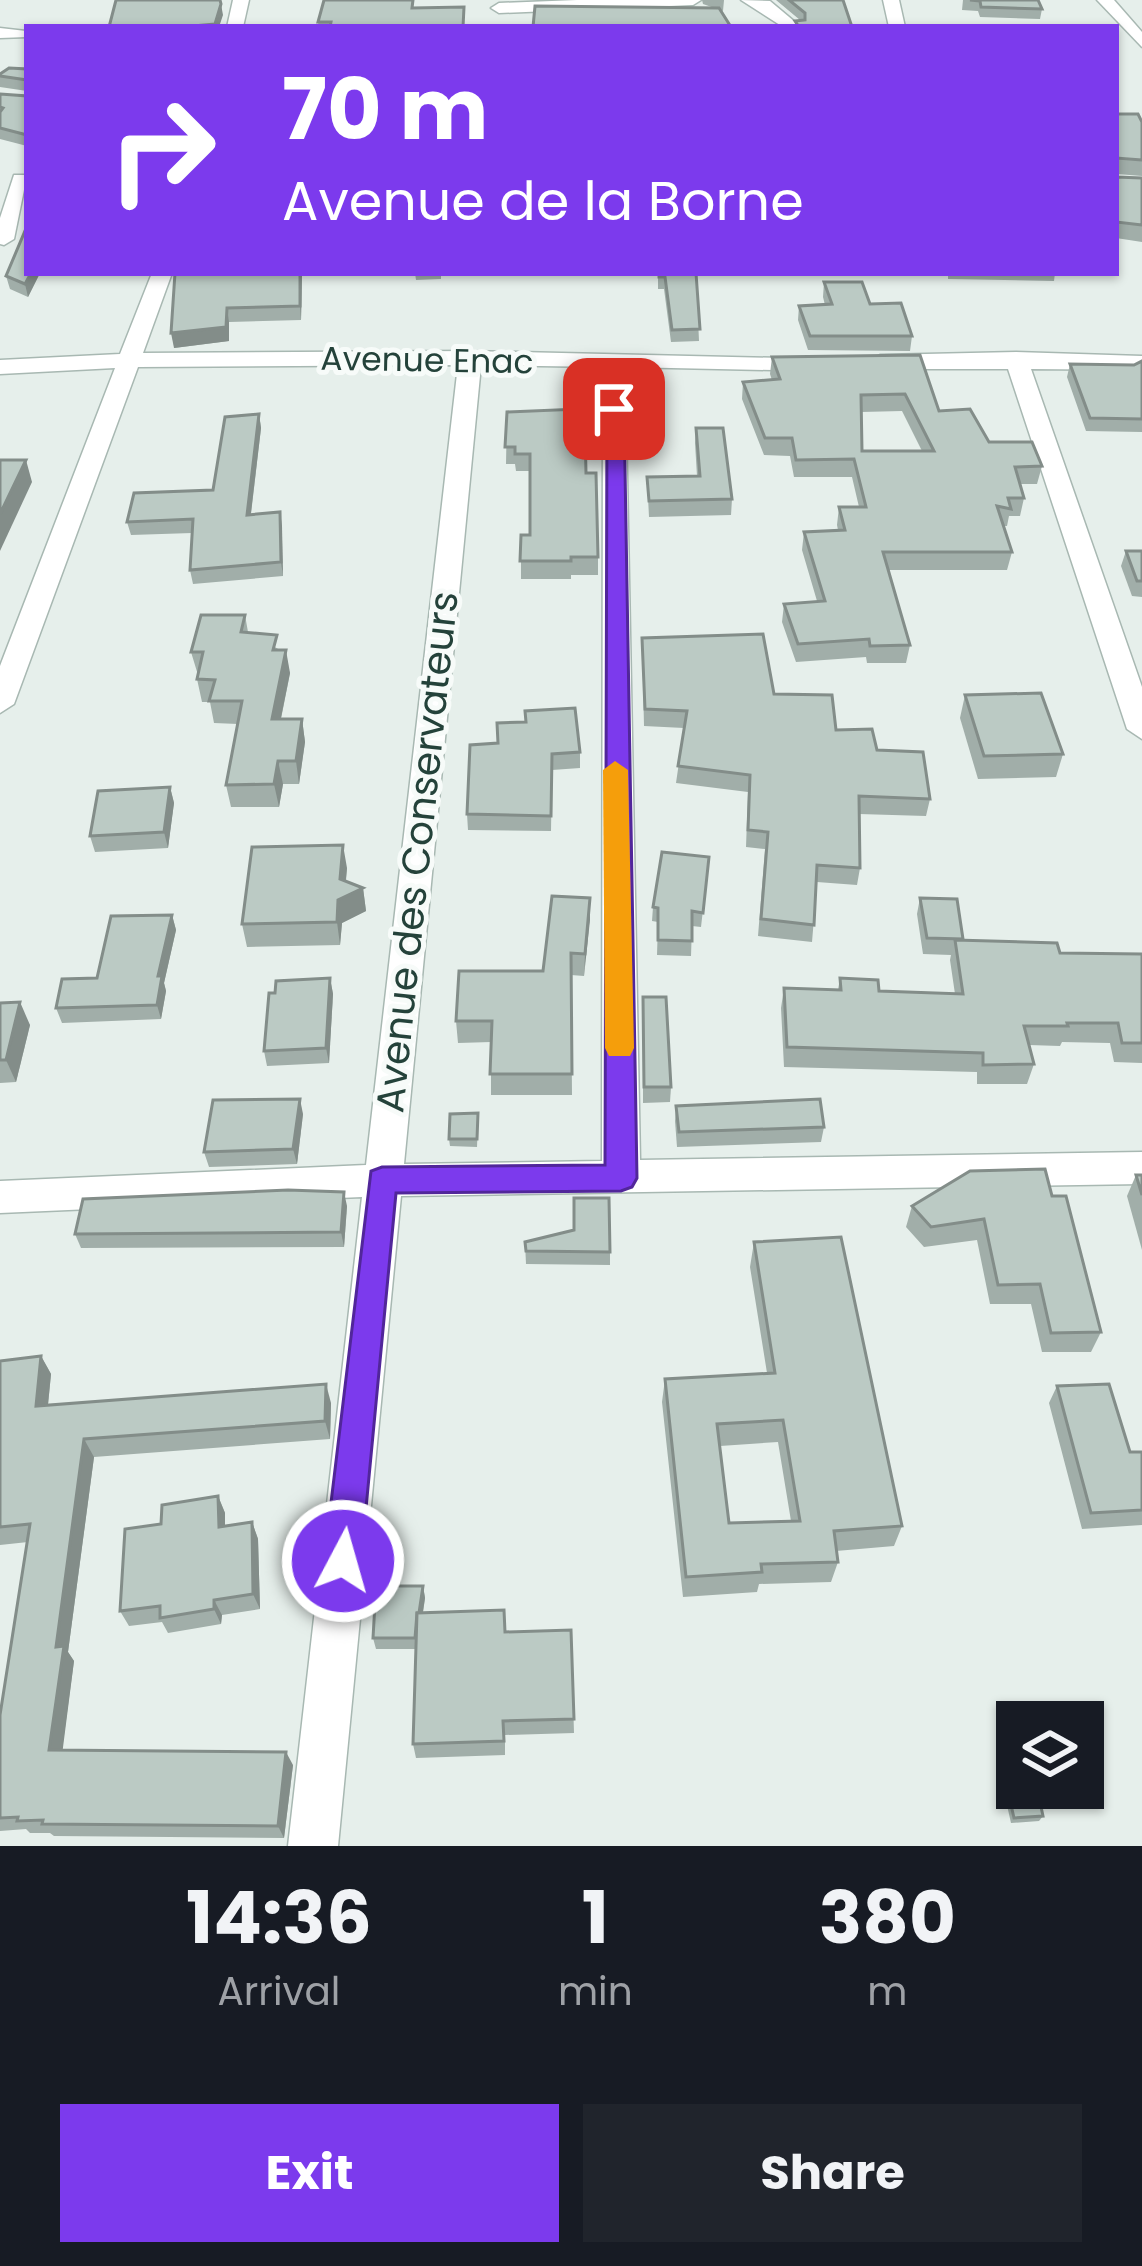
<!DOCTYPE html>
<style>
:root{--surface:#171b24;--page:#20242c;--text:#f1f3f6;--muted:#9ea1a6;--accent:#7c3aed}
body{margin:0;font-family:Poppins,sans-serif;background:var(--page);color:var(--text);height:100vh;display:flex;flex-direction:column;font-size:45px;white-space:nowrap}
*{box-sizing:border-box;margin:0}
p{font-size:39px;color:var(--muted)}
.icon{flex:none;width:66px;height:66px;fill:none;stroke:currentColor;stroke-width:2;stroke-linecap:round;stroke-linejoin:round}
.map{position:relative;height:1846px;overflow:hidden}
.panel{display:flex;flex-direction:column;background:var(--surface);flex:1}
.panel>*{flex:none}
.top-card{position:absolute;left:24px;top:24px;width:1095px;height:252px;border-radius:0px;box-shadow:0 3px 9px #0004;background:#7c3aed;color:#fff;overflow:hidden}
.fabs{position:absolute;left:996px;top:1701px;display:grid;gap:24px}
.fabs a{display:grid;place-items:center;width:108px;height:108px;border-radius:0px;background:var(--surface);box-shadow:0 3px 9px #0004;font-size:60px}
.pin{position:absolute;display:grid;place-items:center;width:102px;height:102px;color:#fff;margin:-51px;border-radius:24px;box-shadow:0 6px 18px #0006}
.me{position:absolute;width:132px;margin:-66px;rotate:6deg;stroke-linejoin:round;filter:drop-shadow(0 0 9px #0008)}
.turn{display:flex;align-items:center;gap:42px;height:252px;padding:0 60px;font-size:54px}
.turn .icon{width:156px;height:156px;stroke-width:2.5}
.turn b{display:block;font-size:84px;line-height:102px}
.eta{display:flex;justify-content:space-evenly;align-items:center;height:204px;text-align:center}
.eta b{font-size:72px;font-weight:700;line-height:84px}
.button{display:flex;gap:24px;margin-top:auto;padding:24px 60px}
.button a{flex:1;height:138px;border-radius:0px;background:var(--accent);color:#fff;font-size:48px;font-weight:700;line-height:138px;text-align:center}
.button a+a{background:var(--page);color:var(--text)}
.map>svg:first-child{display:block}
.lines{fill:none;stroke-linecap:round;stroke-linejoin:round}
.minor-casing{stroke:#a8b8b2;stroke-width:3}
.minor{fill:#fff;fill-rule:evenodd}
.wall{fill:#a1aea9;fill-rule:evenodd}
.shaded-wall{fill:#838d89}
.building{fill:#bbcac4;stroke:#838d89;stroke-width:3;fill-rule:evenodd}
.route{fill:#7c3aed;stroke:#51269a;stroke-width:3}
.slow{fill:#f59e0b}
.labels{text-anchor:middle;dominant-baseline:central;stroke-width:10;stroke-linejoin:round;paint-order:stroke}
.far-street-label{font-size:33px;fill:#24423a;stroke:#f7fbf9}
.street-label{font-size:39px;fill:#24423a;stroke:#f7fbf9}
</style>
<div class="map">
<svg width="1142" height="1846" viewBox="0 0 1142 1846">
<rect width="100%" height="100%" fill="#e6efeb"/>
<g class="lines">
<defs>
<g id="minor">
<path d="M233,0h16l-6,27h-16z"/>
<path d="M577,0h124l-8,5 -194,8 -8,-5 8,-5z"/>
<path d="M741,0l29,1 31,26h-18z"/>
<path d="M883,0h16l6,27h-16z"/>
<path d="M1097,0h17l28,32v15z"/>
<path d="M0,28l26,3 1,6 -27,1z"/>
<path d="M14,175h13l-13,64 -10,6 -4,-1v-26z"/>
<path d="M152,273h20l-29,80 327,-2 354,8v10l-8,2 -191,-4 15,793 502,-8v32l-741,12 -63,650h-50l74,-649 -362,16v-32l366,-16 92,-800 -320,2 -124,337 -14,9v-47l115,-298 -115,6v-14l120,-6zM481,365l122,2 -1,794 -198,3z"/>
<path d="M1016,352l126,4v14l-111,-1 111,318v52l-15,-10 -119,-360h-128l-11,-7 11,-7z"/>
</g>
</defs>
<use href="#minor" class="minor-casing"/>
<use href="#minor" class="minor"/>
</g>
<g class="wall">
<path d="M702,0h22l-1,11 -20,-7z"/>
<path d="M776,0h67l9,27h-57v-6l5,-1z"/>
<path d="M963,0h75l4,9 -2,10 -60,-2 -2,-6 -16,-1z"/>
<path d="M414,8l50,19h-145l-1,-5z"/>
<path d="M27,69v22l-27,-4v-13z"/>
<path d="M0,94l27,2v50l-27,-7z"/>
<path d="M1116,114l26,8v54l-25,-2v3l25,1v64l-26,-4z"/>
<path d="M27,273h13l-12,24 -18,-8 -4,-13z"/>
<path d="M175,273h127l-1,47 -72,2v19l-55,7z"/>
<path d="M415,273h26v6l-25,1z"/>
<path d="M658,273h38l3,68 -28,1 -7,-53h-6z"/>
<path d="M948,273h107l-1,8 -106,-2z"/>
<path d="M824,282l46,22 42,32 -2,15 -102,-1 -10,-30 1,-14 26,-1 -2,-8z"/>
<path d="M920,355l19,56 50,31 53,24 -5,18h-17l4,14 -4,18h-11l-2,10h-4l9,26 -5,18h-119l22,75 -4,18h-39l-1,-6 -70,5 -14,-40 2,-18 33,-3 -15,-51 2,-18 34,-2 -1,-5 2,-18h20l-7,-30h-58l-4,-21 -26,-1 -22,-56 1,-17 29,-2 -2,-6 2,-17zM902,411l20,40h-60l-1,-39z"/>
<path d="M1142,361v71l-56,-1 -19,-54 3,-13 64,1z"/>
<path d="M507,412l79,61 12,84v18h-27v4h-50v-44h9v-64h-14l-1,-7h-9z"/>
<path d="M259,414l2,14 -10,86 29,-2 3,64 -90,8 -3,-14 2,-37 -61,2 -4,-13 86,-32z"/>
<path d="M696,428l36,71 -1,16 -82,2 -2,-40 50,-1 -2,-33z"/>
<path d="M1126,551h16v46l-10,-1 -11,-30z"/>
<path d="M245,615l3,17 32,18 10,23 -9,46h21l3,23 -6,42h-16l-4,23h-48l-5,-22 12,-61 -24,-1 -4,-21h-8l-5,-23 1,-4 -7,-23z"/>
<path d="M642,638l132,56 62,36 41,20 53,49 -4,17 -67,-2 1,54 -3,17 -40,-3 -5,60 -54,-6 7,-87 -19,-2 2,-55 -72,-9 8,-55 -40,-2z"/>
<path d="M965,695l98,59 -7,23 -78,2 -18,-61z"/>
<path d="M498,743l82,9v16l-28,2 -1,61 -83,-1 -1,-16z"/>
<path d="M170,787l4,16 -6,45 -73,4 -5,-16z"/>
<path d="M709,857l-8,70 -9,-1 -1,30 -34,-1 1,-33 -6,-1 1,-14z"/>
<path d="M347,868l-1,13 17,7 3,23 -24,12 -2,22 -93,2 -5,-23z"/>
<path d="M590,898l-6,78 -13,-1 1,120h-81v-53l-33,1 -2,-22 87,-50z"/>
<path d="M920,898l43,42 97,13 82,1v109l-28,-1 -4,-19 -48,-1 -2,4 -31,-1 5,19 -7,20h-50v-12l-193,-5 -3,-59 3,-20 54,2 2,-12 39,13 76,3 -5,-34 1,-5 -28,-1 -6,-40z"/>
<path d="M172,915l4,15 -12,53 2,8 -5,28 -99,4 -6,-15 41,-30z"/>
<path d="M330,978l3,16 -4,69 -62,3 -3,-15 11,-58z"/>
<path d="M643,997l28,90 -1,15 -27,1z"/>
<path d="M0,1003l30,22 -14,57 -16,1z"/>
<path d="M676,1106l148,21 -3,15 -144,5 -2,-26z"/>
<path d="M303,1114l-6,50 -88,3 -5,-15z"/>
<path d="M478,1121l-1,26 -27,-1 -1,-7z"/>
<path d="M1136,1175h6v75l-15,-54z"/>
<path d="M1052,1196l49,136 -10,20h-49l-11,-48h-41l-13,-64 -53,7 -18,-20 6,-21z"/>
<path d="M347,1206l-3,41 -263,1 -6,-14z"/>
<path d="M574,1230l36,22v13l-84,-1 -1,-22z"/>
<path d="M754,1242l148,284 -8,20 -58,5 2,11 -7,20 -72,2 -2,8 -74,5 -21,-195 3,-23 102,-6 -17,-106zM778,1442l13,79 -62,2 -9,-77z"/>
<path d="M41,1356l10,18 -3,31 283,-2 -1,36 -236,18 -26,195 6,9 -12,89 231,15 -9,73 -230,-2 -4,-3h-20l-4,-4 -26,2v-116l28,-173 -28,3v-184z"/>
<path d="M1057,1386l73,66h12v73l-60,4 -33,-126z"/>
<path d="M218,1496l7,17v13l27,-4 6,17 2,70 -38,6 -1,9 -53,9 -6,-11 -33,4 -9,-15 41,-87z"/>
<path d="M423,1586l2,12 -2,15 83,19 65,-2 3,103 -69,2v20l-89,3 -3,-14 3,-95h-40l-3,-11z"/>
<path d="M1007,1787l36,29 -4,5 -28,2 -7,-31z"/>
</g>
<g class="shaded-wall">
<path d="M221,4l2,11 -4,12h-37z"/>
<path d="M31,273h9l-12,24 -3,-13z"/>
<path d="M300,273h2l-1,47 -1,-14z"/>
<path d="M227,308l2,14v19l-55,7 -3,-15z"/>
<path d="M259,414l2,14 -12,101 -2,-14z"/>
<path d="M26,460l6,22 -32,69v-37z"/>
<path d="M280,512l2,14 1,50 -2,-14z"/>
<path d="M286,650l4,23 -14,69 -4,-23z"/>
<path d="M302,719l3,23 -6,42 -3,-23z"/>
<path d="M278,761l5,23 -4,23 -5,-23z"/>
<path d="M170,787l4,16 -6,45 -4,-16z"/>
<path d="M343,845l4,23 -3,29 19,-9 3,23 -24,12 -2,22 -3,-23z"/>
<path d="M590,898v22l-6,56 1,-22z"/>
<path d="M172,915l4,15 -12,53 2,8 -5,28 -4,-14 1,-29z"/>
<path d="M330,978l3,16 -4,69 -3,-15z"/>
<path d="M20,1002l10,23 -14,57 -10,-22z"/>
<path d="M300,1099l3,15 -6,50 -4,-15z"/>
<path d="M344,1192l3,14 -3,41 -3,-15z"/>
<path d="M41,1356l10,18 -5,50 -10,-18z"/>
<path d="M326,1384l5,19 -1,36 -5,-18z"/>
<path d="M84,1439l10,18 -26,195 6,9 -13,102 -12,-13 7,-103z"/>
<path d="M218,1496l7,17v30l-6,-16z"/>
<path d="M252,1522l6,17 2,70 -7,-15z"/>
<path d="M423,1586l2,12 -8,51 -2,-11z"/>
<path d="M214,1600l8,15 -1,9 -7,-15z"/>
<path d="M286,1752l7,13 -9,73 -6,-12z"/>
</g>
<g class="building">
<path d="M116,0h104l1,4 -6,20 -33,3h-73z"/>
<path d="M324,0h89l-1,8 52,-1 -1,20h-133l1,-5h-13z"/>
<path d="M789,0h54l9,27h-53l-4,-6 10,-1v-7z"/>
<path d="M970,0h68l4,9 -61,-2 -1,-6z"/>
<path d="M535,6l184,2 12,19h-198z"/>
<path d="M9,68l18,1v11l-27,-4v-2z"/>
<path d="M0,94l27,2v39l-27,-7v-16l3,-4 -3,-1z"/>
<path d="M1116,114h22l4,8v38l-25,-2v19l25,1v47l-26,-3z"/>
<path d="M27,226v47h4l-6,11 -19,-8z"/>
<path d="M175,273h125v33l-73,2 -1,19 -55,6z"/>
<path d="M659,273h37l4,56 -28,1 -7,-53h-6z"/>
<path d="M824,282h38l8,22 31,-1 11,33h-102l-11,-30 33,-2z"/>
<path d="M920,355l19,56 31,-2 19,33h43l10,24 -27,1 9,31h-16l3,11 -14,-3 15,46h-129l27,93 -40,1 -1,-7 -71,5 -14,-40 41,-3 -21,-69 41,-2 -6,-23h27l-12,-48 -58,1 -4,-22h-27l-22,-56 37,-3 -8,-22zM905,394l29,57h-72l-1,-56z"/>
<path d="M1142,361v58l-52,-1 -20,-54 64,1z"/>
<path d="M579,409l3,20h3l1,44h10l2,84h-27v4h-51l1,-26h9v-81h-15v-7h-10l2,-35z"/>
<path d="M259,414l-12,101 33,-3 1,50 -91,8 3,-51 -66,3 7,-29 79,-3 12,-73z"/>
<path d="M696,428h27l9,71 -83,2 -2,-24 53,-1z"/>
<path d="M0,460h26l-26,54z"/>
<path d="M1126,551h16v30h-5z"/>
<path d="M201,615h44l-4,17 36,3 -4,15h13l-14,69h30l-6,42h-18l-4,23 -48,1 16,-84h-33l6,-21 -18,-1 6,-27h-12z"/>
<path d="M763,634l11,60 58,1 4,35 36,-1 5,21 46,2 7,47 -71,-3 1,72 -43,-3 -3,60 -53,-6 7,-87 -20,-2 2,-55 -72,-9 9,-55 -42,-2 -3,-71z"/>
<path d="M1041,693l22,61 -79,2 -19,-61z"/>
<path d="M575,708l5,44 -28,2 -1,62 -84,-2 3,-69 28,-2 -1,-20 29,-1 -1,-11z"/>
<path d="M170,787l-6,45 -74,4 8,-45z"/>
<path d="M343,845l-3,34 23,9 -25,12 -1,22 -95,2 10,-77z"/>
<path d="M662,852l47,5 -6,56 -11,-2v30l-34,-1v-32l-5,-1z"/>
<path d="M552,896l38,2 -5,56 -14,-1 1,121h-82l2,-53h-36l3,-50h84z"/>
<path d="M920,898l37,1 6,40 -36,-1z"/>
<path d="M172,915l-14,61h4l-5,29 -101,3 6,-29 35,-1 14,-62z"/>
<path d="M955,940l102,3 3,10 82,1v89h-20l-4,-20h-51l1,3h-44l10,38 -51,1v-12l-196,-6 -3,-59 57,2 -1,-12 38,2 1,11 84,3z"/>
<path d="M330,978l-4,70 -62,3 5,-58h6l1,-12z"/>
<path d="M643,997h23l5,90h-27z"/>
<path d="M20,1002l-14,58h-6v-57z"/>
<path d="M300,1099l-7,50 -89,3 9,-52z"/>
<path d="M820,1099l4,28 -145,5 -3,-26z"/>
<path d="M478,1113l-1,26h-28l1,-25z"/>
<path d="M1045,1169l7,27h14l35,136 -50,1 -11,-49 -42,1 -14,-66 -53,8 -19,-21 58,-35z"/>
<path d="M1136,1175h6v20z"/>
<path d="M288,1190l56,2 -3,40 -266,2 8,-35z"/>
<path d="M574,1198h35l1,54 -84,-1 -1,-9 49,-12z"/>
<path d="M841,1237l61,289 -68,5 4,31 -77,2 1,8 -76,5 -21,-198 110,-6 -21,-131zM783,1420l17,101 -71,2 -12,-99z"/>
<path d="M41,1356l-5,50 290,-22 -1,37 -241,18 -28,208 8,-1 -15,104 237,2 -8,74 -236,-2 1,-4 -26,1 1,-4 -18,1v-103l30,-191 -30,3v-166z"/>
<path d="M1109,1384l21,68h12v58l-51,3 -34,-127z"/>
<path d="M218,1496l1,31 33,-5 1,72 -39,6v9l-54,9v-12l-40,5 5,-82 36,-5 1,-19z"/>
<path d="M376,1586h47l-4,27h-2l-2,25h-42z"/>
<path d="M504,1610l1,22 66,-2 3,89 -71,2 1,20 -91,3 4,-131z"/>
<path d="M1017,1786v2h20l6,28 -29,2 -7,-31z"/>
</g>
<path class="route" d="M607,405l17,4 13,769 -5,9 -11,4 -225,2 -35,368 -5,13 -13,5 -14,-5 -5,-13 47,-390 11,-4 223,-2z"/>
<path class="slow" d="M615,761l13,9 6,278 -4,8h-21l-4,-8 -2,-278z"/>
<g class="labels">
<g class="far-street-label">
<text transform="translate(427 360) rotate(1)">Avenue Enac</text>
</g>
<g class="street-label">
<text transform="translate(417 852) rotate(-84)">Avenue des Conservateurs</text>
</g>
</g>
</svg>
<div class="fabs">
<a><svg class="icon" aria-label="layers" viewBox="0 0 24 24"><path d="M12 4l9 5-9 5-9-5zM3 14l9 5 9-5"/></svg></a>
</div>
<div class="pin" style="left:614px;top:409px;background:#d93025"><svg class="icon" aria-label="arrive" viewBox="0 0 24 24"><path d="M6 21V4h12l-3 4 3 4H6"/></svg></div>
<svg class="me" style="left:343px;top:1561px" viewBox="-20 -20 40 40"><circle r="17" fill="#7c3aed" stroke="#fff" stroke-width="3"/><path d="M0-11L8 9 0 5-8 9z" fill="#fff"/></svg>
<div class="top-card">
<div class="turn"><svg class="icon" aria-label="right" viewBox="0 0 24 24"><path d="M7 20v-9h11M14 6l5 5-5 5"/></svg><div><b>70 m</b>Avenue de la Borne</div></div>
</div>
</div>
<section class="panel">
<div class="eta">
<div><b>14:36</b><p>Arrival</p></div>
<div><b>1</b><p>min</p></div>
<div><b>380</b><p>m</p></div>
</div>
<div class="button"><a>Exit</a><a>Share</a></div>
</section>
